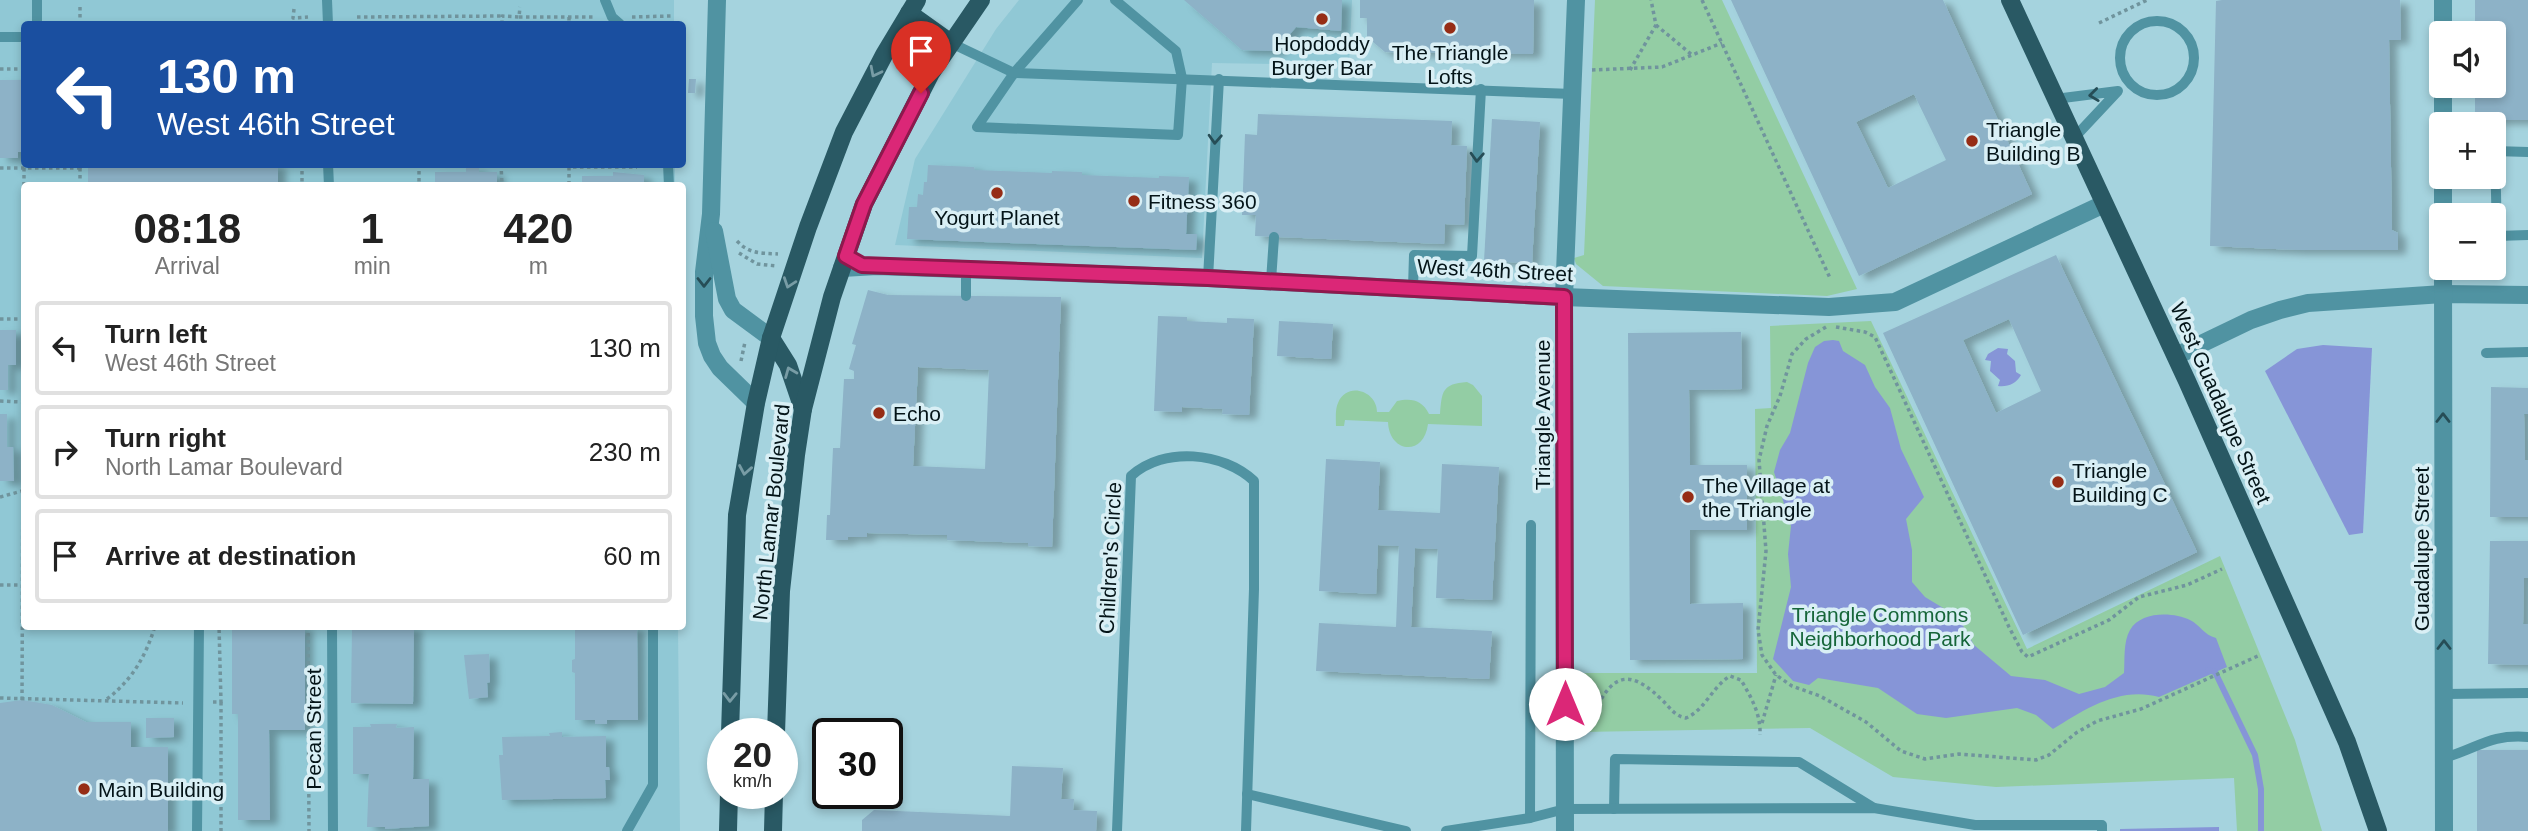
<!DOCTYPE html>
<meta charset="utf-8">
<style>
:root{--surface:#fff;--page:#f6f6f6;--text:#222;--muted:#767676;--line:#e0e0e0}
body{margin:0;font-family:Arial,sans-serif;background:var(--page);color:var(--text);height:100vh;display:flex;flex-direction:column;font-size:26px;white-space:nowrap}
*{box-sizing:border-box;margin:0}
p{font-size:23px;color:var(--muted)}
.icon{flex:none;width:38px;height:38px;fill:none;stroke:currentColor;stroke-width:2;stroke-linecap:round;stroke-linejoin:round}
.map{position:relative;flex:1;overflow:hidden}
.sheet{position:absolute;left:21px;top:182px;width:665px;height:448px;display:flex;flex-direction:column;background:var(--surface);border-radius:7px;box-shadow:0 4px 10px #0003}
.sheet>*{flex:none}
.top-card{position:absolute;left:21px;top:21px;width:665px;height:147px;border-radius:7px;box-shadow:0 4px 10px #0003;background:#1a4fa0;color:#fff;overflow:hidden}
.controls{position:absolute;left:2429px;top:21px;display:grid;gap:14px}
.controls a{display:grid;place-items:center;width:77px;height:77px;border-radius:7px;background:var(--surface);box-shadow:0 4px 10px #0003;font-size:35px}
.speed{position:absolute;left:707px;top:718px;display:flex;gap:14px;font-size:35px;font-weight:700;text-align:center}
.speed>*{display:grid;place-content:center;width:91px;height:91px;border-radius:50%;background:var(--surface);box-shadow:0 4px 10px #0003;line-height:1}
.speed small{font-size:18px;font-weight:400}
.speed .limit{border:4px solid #111;border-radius:10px;background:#fff;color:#111}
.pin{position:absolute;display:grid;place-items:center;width:60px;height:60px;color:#fff;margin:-72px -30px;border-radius:50% 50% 50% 0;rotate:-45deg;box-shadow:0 0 7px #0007}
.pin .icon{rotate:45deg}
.me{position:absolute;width:77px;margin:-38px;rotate:0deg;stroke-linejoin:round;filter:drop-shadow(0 0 5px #0008)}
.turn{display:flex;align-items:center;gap:24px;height:147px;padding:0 21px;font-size:32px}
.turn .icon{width:91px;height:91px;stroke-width:2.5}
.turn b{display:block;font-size:49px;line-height:60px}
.eta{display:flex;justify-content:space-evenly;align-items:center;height:119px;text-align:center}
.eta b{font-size:42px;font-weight:600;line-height:49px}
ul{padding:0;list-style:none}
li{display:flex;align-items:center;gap:21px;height:94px;margin:0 14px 10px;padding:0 7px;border:4px solid var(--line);border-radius:7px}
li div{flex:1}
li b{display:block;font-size:26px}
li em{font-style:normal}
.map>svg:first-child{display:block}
.built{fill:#90c8d5}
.green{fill:#93cda4}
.water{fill:#8695d7}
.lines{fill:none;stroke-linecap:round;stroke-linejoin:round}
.stream{stroke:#8695d7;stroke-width:6}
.building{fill:#8db2c7;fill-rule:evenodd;filter:url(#shadow)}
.path{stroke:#70949d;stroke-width:3.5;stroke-dasharray:3.5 3.5;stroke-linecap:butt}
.service{stroke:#5093a2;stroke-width:10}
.minor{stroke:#5093a2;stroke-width:18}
.tertiary{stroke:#5093a2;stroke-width:18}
.primary{stroke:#295964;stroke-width:18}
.oneway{stroke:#789ca5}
.oneway2{stroke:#264d56}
.route-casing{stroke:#8e194d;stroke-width:18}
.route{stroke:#db2777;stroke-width:12}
.poi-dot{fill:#962d16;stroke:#d9eff5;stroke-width:2.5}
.labels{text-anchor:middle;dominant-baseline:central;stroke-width:7;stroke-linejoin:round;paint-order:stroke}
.poi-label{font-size:21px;fill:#041418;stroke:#d9eff5;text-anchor:start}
.street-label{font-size:21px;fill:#041418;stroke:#d9eff5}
.park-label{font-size:21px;fill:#166639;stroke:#d9eff5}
</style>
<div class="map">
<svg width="2528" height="831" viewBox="0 0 2528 831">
<defs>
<filter id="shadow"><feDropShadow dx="8" dy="4.5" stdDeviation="3.5" flood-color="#0004"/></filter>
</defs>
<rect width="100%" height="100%" fill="#a5d3de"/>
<g class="built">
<path d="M0,0h674v24h-650v140h651v21l-651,1v440l654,1 2,204h-680z"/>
<path d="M1019,0h333l-3,65 -137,-2 -10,195 -307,-13 20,-86 81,-130z"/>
</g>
<g class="green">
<path d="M1595,0h127l135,289 -30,7 -224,-10 -27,-22 -2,-6 10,-3z"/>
<path d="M1871,321l156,328 193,-93 75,184 27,91h-85l-3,-53 -238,9 -103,-10 -83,-49 -228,4 -1,-59h176l-2,-264 16,-1 -1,-82z"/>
<path d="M1467,382l6,3 9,11v30l-54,-2c-4,33 -39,29 -40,-2l-43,-2 -1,6h-8c0,-7 -1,-17 2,-23 9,-22 39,-12 39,9h12l8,-11c15,-3 25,-1 32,13h11c2,-23 2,-30 27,-32z"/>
</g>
<g class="water">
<path d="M1833,340l6,1 4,10 22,14 10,22 15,21 11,41 23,48 -18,22 6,31v32l13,15 33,20 16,28 37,31 34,4 34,14 26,-7 19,-14c1,-13 -1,-31 6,-43 11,-19 43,-18 60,-10 10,5 14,15 26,18l11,29 -68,30c-39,-11 -74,12 -106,32l-17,-14 -19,-7 -71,10 -29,-4 -39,-26 -60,-10 -9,7 -16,-4 -20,-22 18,-72 -3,-33 3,-28 -17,-54 6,-22 10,-17 18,-70 7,-16 9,-6z"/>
<path d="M2323,345l49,3 -9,185 -14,2 -84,-164 32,-22z"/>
<path d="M1998,348l10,1 -1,5 8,7 1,11 5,3c-5,9 -13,12 -23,11l2,-6 -10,-9 1,-10 -6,-1 3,-6z"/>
<path d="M2219,827v4h-99v-2z"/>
</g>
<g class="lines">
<path class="stream" d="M2208,670l7,2 40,83 6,34v42"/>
</g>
<g class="building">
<path d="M1184,0h158l-1,31 -45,-4 -20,24 -34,-1z"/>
<path d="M1360,0h174l-1,54 -148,-2 -18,-15v-19h-7z"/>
<path d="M1731,0h212l89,194 -173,82zM1914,94l32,66 -58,28 -32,-66z"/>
<path d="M2222,0h178l1,40h-12l3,190 6,3v17h-100l-88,-4 6,-245z"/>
<path d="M2475,0h53v120h-53v-34h19v-53h-19z"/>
<path d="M689,79h7l-1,14h-7z"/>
<path d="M0,80h24v72h-6v6h-18z"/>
<path d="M1258,114l194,7 -1,24 16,1 -3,79 -19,-1 -1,20 -189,-8 1,-21h-14l3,-81 12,1z"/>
<path d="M1492,119l48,3 -8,141 -48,-2z"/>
<rect x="88" y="164" width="190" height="22"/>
<path d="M928,165l46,2 1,3 77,3v-2l30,1v3l77,3v-2l30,1 -3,57h11l-1,16 -289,-11 2,-32h8l1,-13 5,1 1,-13h3z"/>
<path d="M466,168h13v4h18v14h-62v-14h31z"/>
<path d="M613,172l31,3v11h-62v-10h31z"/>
<path d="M2056,255l141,297 -174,83 -140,-302zM2009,319l32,72 -45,22 -33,-73z"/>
<path d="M868,290l20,5 173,2 -9,250 -24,-1v-3l-81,-3v-5l-80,-2v4h-19v3h-22l1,-25h3l3,-67h7l4,-69h10v-8l-5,-2 7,-24 -4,-1zM918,367l71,3 -4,99 -72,-3z"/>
<path d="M1158,316l29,1v4l40,2v-5l27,1 -5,96 -27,-1 1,-5 -41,-2v5l-28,-1z"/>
<path d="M1279,321l54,3 -2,35 -54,-3z"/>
<path d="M0,330h16v35h-8v25h-8z"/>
<path d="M1741,332l1,57 -53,1 1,75h57v65h-57v74l53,-1v56l-113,1 -2,-327z"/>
<path d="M2491,387l37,1v26h-4l1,46h3v57h-38z"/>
<path d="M0,414h7v33h6l1,34h-14z"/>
<path d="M1326,459l54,3 -2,48 62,3 2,-49 57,3 -7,133 -56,-2 2,-49 -23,-1 -4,79 81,4 -3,48 -173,-8 3,-48 77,4 3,-81 -21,-1 -2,49 -57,-3z"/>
<path d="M2490,541h38v37h-4l-1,46h5v41l-40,-1z"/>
<path d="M232,626h73v104h-36l1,90h-32v-106h-6z"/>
<path d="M352,626h62l-1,78 -62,-1z"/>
<path d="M575,626h62l1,94h-31v4h-12v-4h-20v-47l-3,-1v-12l3,-1z"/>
<path d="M489,654l1,28 -3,1 1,14 -19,2 -5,-44z"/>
<path d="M22,700l30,5 34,17h45v25h37v84h-168v-128z"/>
<path d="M146,718h28v19l-28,1z"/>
<path d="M370,724h27l-1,4 18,-1 -1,52h16v47l-44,3v-2h-18l2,-53h-16v-47h18z"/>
<path d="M562,732v5l44,-1v31h3l1,13h-5l1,18 -104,2 -3,-45h4l-1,-18 48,-1 -1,-3z"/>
<rect x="2477" y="750" width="51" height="81"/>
<path d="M1012,766l51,2 -2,31h13l-1,11 24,1 -1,20h-234v-11l12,-10 136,6z"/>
</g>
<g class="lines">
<g class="path">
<path d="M1702,0l128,278"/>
<path d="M80,7v17"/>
<path d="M294,9l-1,9 15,-1"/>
<path d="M357,17l145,-1"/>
<path d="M519,17h75"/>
<path d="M569,17v7"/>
<path d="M632,17l39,-1"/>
<path d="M2099,23l48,-23"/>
<path d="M502,24v-8l17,1 1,-10"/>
<path d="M1656,25l36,30"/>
<path d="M0,69h24"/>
<path d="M1592,70l70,-3 60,-24"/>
<path d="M1630,70l26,-45 -5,-25"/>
<path d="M302,164v22"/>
<path d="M419,164v22"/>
<path d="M501,164l1,22"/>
<path d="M569,164v3h68"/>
<path d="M569,167v19"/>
<path d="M0,168h80v-4"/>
<path d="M24,168v51"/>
<path d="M80,168v18"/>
<path d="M737,241c12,13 24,12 41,13"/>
<path d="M739,253l18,11 20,2"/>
<path d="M0,319h22"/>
<path d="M1826,327l-20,12 -14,15 -12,42 -13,30 -8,34 7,91 -8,79 4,25 14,20 16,11 28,10 46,26 35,29 24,8 34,-5 77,6 13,-5 27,-22 21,-12 44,-12 119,-54"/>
<path d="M1836,327l29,5 10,5 134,290 13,25 6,5 81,-37 30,-23 48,-12 35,-16"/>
<path d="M741,361l4,-19"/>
<path d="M0,401l22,1"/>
<path d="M0,497l22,-6"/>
<path d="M0,585h24"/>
<path d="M308,626l1,205"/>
<path d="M0,698l183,5"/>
<path d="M107,699c25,-19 39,-43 48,-73"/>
<path d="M22,700l2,-481"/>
<path d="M213,702h8l-2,-76"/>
<path d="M221,702v129"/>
<path d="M1762,723l14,-48"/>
<path d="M1585,730c20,-39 32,-74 76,-31 9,8 13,17 25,19 19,-8 26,-31 44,-42l11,4c10,17 20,34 19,55"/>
</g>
<g class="service">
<path d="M37,0v24"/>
<path d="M327,0l1,24"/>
<path d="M605,0l7,17 8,7"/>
<path d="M1078,0l-64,73 -37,54 201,8 4,-57 -6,-27 -61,-51"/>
<circle cx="2157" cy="58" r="37"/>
<path d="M0,37h24"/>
<path d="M951,43l63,30 559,21"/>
<path d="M2055,99l63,-8 -45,48"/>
<path d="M2494,151l34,1"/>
<path d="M2495,151l2,85 31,-1"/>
<path d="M328,164l1,22"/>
<path d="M668,164l1,22"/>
<path d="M1208,278l11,-199"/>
<path d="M1271,281l3,-44"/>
<path d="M1413,288l1,-33 58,1 9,-167"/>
<path d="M966,296v-28"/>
<path d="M2486,353l42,-1"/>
<path d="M332,626l1,205"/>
<path d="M2444,694l84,-1"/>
<path d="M2444,758c35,-10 45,-24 84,-21"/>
<path d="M1247,794l159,37"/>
<path d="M1614,809l1,-50 184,3 75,46"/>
<path d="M1530,818l1,-293"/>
<path d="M197,831l2,-205"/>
<path d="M627,831l26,-46v-159"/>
<path d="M1117,831l14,-355c33,-30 92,-24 123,5v108l-8,242"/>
<path d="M1446,831l84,-13 35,-9 309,-1 101,17h127v6"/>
</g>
<g class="minor">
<path d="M717,0l-6,214 -7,58v44l3,27 5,13 8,12 36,35"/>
<path d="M714,231l13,68 6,11 38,28"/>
<path d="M842,268l35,-2 331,12 356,19 265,10 66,-5 209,-98"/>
<path d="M2176,356l75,-36 29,-10 28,-7 135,-9 85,1"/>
<path d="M1565,831l-1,-534 12,-297"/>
</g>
<g class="tertiary">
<path d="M2443,0v33"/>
<path d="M2443,86v38"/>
<path d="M2443,215v-38"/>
<path d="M2443,268l1,563"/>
</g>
<g class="primary">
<path d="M2010,0l177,381 160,361 31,89"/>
<path d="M909,13l42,30"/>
<path d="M771,338l17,27 15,44"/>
<path d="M730,733l7,-218 19,-112 15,-65 37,-111 36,-95 40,-77 33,-55"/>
<path d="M776,733l5,-142 15,-136 7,-46 29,-112 32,-93 67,-131 50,-73"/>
<path d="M728,831l1,-38"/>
<path d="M773,831l1,-38"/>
</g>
</g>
<defs><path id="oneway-chevron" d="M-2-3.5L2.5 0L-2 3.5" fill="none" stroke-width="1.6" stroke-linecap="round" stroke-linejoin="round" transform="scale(1.75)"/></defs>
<g class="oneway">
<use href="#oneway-chevron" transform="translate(875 72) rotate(117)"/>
<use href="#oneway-chevron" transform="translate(789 283) rotate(109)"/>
<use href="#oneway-chevron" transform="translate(790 372) rotate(-112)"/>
<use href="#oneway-chevron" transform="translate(745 470) rotate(100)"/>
<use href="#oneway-chevron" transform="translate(730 697) rotate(91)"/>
</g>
<g class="oneway2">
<use href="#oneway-chevron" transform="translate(2094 95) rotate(173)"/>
<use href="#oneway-chevron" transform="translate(1215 139) rotate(93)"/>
<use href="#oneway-chevron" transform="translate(1477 157) rotate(93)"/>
<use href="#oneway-chevron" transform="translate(704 282) rotate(90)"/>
<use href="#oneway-chevron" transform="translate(2443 418) rotate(-90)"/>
<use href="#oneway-chevron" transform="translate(2444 645) rotate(-90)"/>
</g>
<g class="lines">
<defs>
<path id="route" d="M921,93l-57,111 -18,52 16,9 346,13 356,19 1,407"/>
</defs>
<use href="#route" class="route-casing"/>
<use href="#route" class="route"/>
</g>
<g class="poi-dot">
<circle cx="1322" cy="19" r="7"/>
<circle cx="1450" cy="28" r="7"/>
<circle cx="1972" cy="141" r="7"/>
<circle cx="997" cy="193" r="7"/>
<circle cx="1134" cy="201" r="7"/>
<circle cx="879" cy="413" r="7"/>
<circle cx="2058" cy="482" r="7"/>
<circle cx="1688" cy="497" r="7"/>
<circle cx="84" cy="789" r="7"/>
</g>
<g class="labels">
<g class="poi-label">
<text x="1322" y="43" text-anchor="middle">Hopdoddy<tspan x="1322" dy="24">Burger Bar</tspan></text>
<text x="1450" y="52" text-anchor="middle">The Triangle<tspan x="1450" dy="24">Lofts</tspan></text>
<text x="1986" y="129">Triangle<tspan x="1986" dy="24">Building B</tspan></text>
<text x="1148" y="201">Fitness 360</text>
<text x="997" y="217" text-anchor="middle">Yogurt Planet</text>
<text x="893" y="413">Echo</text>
<text x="2072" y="470">Triangle<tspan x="2072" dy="24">Building C</tspan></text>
<text x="1702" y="485">The Village at<tspan x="1702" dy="24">the Triangle</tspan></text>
<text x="98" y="789">Main Building</text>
</g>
<g class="street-label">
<text transform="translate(1495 270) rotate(3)">West 46th Street</text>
<text transform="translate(2221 403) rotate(66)">West Guadalupe Street</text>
<text transform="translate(1542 415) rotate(-90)">Triangle Avenue</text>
<text transform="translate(771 512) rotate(-84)">North Lamar Boulevard</text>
<text transform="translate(2421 549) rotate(-90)">Guadalupe Street</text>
<text transform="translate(1110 558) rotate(-87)">Children's Circle</text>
<text transform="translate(313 729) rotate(-90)">Pecan Street</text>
</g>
<g class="park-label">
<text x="1880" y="614">Triangle Commons<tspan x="1880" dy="24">Neighborhood Park</tspan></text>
</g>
</g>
</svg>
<div class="controls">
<a><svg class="icon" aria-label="sound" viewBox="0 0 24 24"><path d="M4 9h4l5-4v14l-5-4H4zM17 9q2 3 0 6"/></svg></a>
<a>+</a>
<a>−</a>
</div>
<div class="speed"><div>20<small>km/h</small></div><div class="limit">30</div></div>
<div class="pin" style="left:921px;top:93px;background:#d93025"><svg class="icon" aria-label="arrive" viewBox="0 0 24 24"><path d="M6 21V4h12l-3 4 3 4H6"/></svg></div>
<svg class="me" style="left:1565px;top:704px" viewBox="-20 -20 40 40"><circle r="19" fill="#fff"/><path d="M0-13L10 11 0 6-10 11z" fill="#db2777"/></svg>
<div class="top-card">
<div class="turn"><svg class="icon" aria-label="left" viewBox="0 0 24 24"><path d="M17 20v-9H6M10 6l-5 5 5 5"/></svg><div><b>130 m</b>West 46th Street</div></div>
</div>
<section class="sheet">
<div class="eta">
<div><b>08:18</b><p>Arrival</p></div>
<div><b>1</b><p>min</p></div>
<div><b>420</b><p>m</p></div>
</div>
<ul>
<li><svg class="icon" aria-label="left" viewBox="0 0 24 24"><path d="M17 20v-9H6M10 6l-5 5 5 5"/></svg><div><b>Turn left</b><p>West 46th Street</p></div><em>130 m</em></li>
<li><svg class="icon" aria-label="right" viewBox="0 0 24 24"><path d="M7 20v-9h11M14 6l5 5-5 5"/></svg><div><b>Turn right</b><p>North Lamar Boulevard</p></div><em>230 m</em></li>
<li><svg class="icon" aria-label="arrive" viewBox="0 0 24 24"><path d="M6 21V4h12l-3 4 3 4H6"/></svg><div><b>Arrive at destination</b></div><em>60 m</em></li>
</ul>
</section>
</div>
